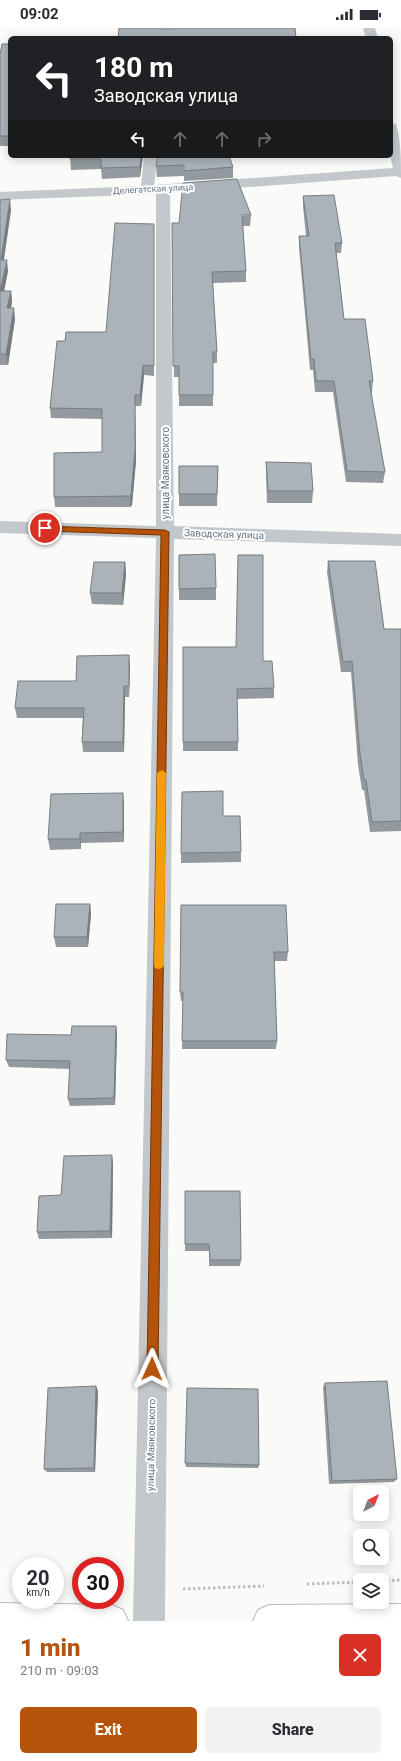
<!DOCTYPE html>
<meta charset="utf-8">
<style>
:root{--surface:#fff;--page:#f2f2f3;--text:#2b2b33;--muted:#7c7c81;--accent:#b45309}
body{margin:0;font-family:Roboto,sans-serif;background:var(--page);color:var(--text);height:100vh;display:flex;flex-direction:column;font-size:15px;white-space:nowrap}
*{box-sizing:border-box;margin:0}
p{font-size:13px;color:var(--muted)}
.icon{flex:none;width:22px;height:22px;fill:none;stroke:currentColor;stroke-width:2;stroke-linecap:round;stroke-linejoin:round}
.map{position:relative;height:1593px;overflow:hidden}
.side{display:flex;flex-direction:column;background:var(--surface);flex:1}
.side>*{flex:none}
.guide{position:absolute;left:8px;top:8px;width:385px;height:122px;border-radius:6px;box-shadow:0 2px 10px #0003;background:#202124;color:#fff;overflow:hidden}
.needle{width:26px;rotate:42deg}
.fabs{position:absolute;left:353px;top:1457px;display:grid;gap:8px}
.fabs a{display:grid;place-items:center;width:36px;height:36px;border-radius:6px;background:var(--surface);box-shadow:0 2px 10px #0003;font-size:20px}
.speed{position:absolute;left:12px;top:1529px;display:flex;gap:8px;font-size:20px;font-weight:700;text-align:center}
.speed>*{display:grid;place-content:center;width:52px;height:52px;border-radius:50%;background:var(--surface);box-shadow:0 2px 10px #0003;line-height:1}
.speed small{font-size:10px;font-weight:400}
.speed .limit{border:6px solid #d22;background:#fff;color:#111}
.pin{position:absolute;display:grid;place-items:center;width:34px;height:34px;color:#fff;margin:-17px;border:2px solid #fff;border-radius:50%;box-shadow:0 1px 4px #0007}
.me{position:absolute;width:44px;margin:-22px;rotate:1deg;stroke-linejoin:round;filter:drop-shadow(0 0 3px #0008)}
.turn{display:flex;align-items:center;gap:14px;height:84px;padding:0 20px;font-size:18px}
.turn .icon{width:52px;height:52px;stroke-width:2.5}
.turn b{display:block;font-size:28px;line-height:34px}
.lanes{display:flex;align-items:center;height:38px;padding:0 20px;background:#0003;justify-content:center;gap:20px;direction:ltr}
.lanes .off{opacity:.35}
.round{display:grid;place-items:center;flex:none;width:42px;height:42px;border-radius:6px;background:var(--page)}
.overview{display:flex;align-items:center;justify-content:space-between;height:68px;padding:0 20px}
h1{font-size:24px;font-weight:800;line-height:30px;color:var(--accent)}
.action{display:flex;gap:8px;margin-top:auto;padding:8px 20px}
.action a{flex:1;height:46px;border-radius:6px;background:var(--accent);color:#fff;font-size:16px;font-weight:800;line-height:46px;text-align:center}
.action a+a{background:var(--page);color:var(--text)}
.status{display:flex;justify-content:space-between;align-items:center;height:28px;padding:0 20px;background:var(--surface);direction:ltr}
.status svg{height:11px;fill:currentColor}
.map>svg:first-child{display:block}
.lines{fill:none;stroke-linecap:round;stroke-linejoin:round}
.secondary-casing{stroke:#b3babf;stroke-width:2}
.path{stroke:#bbbfc2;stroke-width:3;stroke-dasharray:2.5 2.5;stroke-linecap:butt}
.street{fill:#c3c8cc;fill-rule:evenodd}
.secondary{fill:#fff;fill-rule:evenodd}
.wall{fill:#929a9f}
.shaded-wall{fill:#777d82}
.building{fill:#aab3b9;stroke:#777d82}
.route{fill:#b45309;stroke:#753606}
.slow{fill:#f59e0b}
.labels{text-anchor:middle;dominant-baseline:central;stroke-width:4;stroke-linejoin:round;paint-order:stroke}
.far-street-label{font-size:9px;fill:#657683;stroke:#fff}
.street-label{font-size:10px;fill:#657683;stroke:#fff}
</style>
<div class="status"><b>09:02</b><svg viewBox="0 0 49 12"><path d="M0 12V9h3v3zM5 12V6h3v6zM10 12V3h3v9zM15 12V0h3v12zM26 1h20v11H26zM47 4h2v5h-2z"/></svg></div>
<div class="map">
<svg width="401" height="1593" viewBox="0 0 401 1593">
<rect width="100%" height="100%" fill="#fafaf8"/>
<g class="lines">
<defs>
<g id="secondary">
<path d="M0,1575l112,2 11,5 5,11h-128z"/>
<path d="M401,1576v17h-148l5,-11 11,-5z"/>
</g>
</defs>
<use href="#secondary" class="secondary-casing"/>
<g class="path">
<path d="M382,1553l19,-1"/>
<path d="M307,1556l53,-2"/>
<path d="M183,1561l81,-3"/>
</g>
<g class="street">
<path d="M163,0h12l-1,10h-12z"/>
<path d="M363,0h12l3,10h-12z"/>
<path d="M391,95l5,1c5,14 5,38 5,54l-5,-2 -226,17 4,333 227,8v12l-227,-7 -9,1082h-32l23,-1083 -156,-5v-12l156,5v-332l-156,6v-8l141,-6 3,-30h14l-4,29 239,-17 -3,-12z"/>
</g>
<use href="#secondary" class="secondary"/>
</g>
<g class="wall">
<path d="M10,16v102h-10v-92z"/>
<path d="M70,128h73l-3,21 -38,2 -1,-10 -30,1z"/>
<path d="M158,128l75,11v11l-49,3v-5l-27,1 -1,-11z"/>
<path d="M303,168l39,47 -1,10h-5l8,66 29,62 -1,12h-1l14,79 -2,11 -37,-1 -13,-90h-18l-2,-22h-3l-11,-123v-11h7l-3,-30z"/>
<path d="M0,172l11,10 -7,50 4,11 -4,20h7l1,11 -1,6 4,11 -7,46h-8z"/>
<path d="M251,187l-1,11h-7l3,45v11l-33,1 4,69v11h-4v43h-34v-29h-5l-2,-154h7z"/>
<path d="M154,196v152l-10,-1 -3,31h-6l1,55 -4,44 -2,2h-75l-1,-10 48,-45v-33l-51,-1 -1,-10 15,-67 41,-9z"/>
<path d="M266,434l47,29 -1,12h-45l-1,-29z"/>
<path d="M179,438h39l-1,40h-38z"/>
<path d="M179,527l37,33v12h-37z"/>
<path d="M328,533l56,68h17v202l-31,1 -6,-42h-2l-4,-25 -7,-93h-10l-14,-100z"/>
<path d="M125,534l1,12 -3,31 -31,-1 -2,-11z"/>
<path d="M263,633l11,27v10l-37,1 1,43v9h-55v-9z"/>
<path d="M130,637l-1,32h-4l-1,55h-41l-1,-10 1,-24h-66l-2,-10 61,-27z"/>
<path d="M124,775v39l-43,1v6l-31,1 -2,-11z"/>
<path d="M241,824v10l-60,1v-10z"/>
<path d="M90,876l1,10 -3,33h-32l-2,-10z"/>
<path d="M181,877l107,47 -1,9h-13l3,80 -1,8h-94l1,-48h-2l-1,-9z"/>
<path d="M116,998l1,8 -2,71 -45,1 -2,-7 2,-30 -61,-2 -3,-7 65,-25z"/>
<path d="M113,1135l-1,75 -73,1 -2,-7 24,-37z"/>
<path d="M185,1163l56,69 -1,6h-31v-15h-24z"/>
<path d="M325,1355l72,96 -3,3 -65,2 -6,-97z"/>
<path d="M98,1363l-3,81h-48l-3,-3z"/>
<path d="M185,1435l74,2 -1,3 -72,-1z"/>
</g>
<g class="shaded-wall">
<path d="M141,128h2l-3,21v-10z"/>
<path d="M10,171l1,11 -9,60 -1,-10z"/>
<path d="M7,232l1,11 -6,31 -2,-11z"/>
<path d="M11,263l1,11 -3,16 -2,-10z"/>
<path d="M14,280l1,11 -7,46 -2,-11z"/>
<path d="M143,337l1,10 -3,31 -1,-11z"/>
<path d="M135,367l1,66 -4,44 -2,2v-11z"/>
<path d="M125,534l1,12 -3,31 -1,-12z"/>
<path d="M129,627l1,10 -1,32z"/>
<path d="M124,658l1,11 -1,55 -1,-10z"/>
<path d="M123,765l1,10v39l-1,-10z"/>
<path d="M80,805l1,10v6l-1,-10z"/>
<path d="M90,876l1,10 -3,33 -1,-10z"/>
<path d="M116,998l1,8 -2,71 -1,-7z"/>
<path d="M112,1127l1,8 -1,75 -2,-7z"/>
<path d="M96,1358l2,5 -3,81 -1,-4z"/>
</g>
<g class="building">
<path d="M119,0h42v1h14v-1h120l1,10h-178z"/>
<path d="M2,16h8v92h-10v-82z"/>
<path d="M70,128h71l-1,11 -39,1v-9h-31z"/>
<path d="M158,128h71l4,11 -49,4v-6l-28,1z"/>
<path d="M237,151l14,36h-9l4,56 -34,1 5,80h-4v43h-34v-29h-6l-1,-143h7l4,-40z"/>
<path d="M334,167l8,48h-7l9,76h21l8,62h-4l16,91 -38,-1 -13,-90h-18l-2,-22h-3l-12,-123h10l-6,-40z"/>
<path d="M10,171l-9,61h6l-7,31h11l-4,17h7l-8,46h-6v-154z"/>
<path d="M115,195l39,1v142l-11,-1 -3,30h-5v55l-4,45 -1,1 -76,1v-44l48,-1v-43l-52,-1 7,-67h8l1,-9h40z"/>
<path d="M266,434l45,1 2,28h-45z"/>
<path d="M179,438h39l-1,28h-38z"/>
<path d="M215,526l1,34 -37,1v-34z"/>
<path d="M238,527h25v106h9l2,27 -37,1 1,53h-55v-95h53z"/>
<path d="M328,533h47l9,68h17v192l-29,1 -6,-42h-2l-4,-26 -8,-93 -9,1z"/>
<path d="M94,534h31l-3,31h-32z"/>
<path d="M129,627v31h-5l-1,56h-41l2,-34h-69l3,-27h58l1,-25z"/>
<path d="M223,763v25h17l1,36 -60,1 1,-61z"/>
<path d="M123,765v39l-43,1v6h-32l3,-45z"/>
<path d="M56,876h34l-3,33h-33z"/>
<path d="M181,877h105l2,47h-14l3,89h-95l1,-49h-3z"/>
<path d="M72,998h44l-2,72 -46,1 2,-38 -64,-1 1,-26 64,1z"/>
<path d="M112,1127l-2,76 -73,1 2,-36 22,-1 3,-39z"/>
<path d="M185,1163h55l1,69h-31l-1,-16h-24z"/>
<path d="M387,1353l10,98 -65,2 -7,-98z"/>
<path d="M96,1358l-2,82 -50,1 4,-81z"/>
<path d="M187,1360l71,1 1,76 -74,-2z"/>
</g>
<path class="route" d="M42,498l123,4 4,2 -11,837 -1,4 -5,2 -4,-2 -1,-4 14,-834 -116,-4 -4,-3z"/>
<path class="slow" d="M162,742l4,3 -2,192 -2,3 -3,1 -4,-1 -1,-3 3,-192z"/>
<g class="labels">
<g class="far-street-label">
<text transform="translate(153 161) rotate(-3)">Делегатская улица</text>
</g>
<g class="street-label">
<text transform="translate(165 445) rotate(-90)">улица Маяковского</text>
<text transform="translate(224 506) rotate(2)">Заводская улица</text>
<text transform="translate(151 1417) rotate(-89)">улица Маяковского</text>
</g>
</g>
</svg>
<div class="fabs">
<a><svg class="needle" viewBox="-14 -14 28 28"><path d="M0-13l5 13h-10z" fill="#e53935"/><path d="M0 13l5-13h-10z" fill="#7c7c81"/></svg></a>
<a><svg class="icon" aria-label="search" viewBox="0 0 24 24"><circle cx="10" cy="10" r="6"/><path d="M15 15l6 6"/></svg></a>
<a><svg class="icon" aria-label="layers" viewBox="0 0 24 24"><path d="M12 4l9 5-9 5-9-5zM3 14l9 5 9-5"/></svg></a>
</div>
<div class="speed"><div>20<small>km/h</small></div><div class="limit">30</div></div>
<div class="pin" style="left:45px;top:500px;background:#d93025"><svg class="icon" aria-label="arrive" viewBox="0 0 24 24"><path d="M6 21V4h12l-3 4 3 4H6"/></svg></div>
<svg class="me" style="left:152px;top:1341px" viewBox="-20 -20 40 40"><path d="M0-17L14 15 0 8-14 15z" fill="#b45309" stroke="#fff" stroke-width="4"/></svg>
<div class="guide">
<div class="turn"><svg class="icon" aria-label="left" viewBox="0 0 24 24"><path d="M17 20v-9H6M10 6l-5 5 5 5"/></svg><div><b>180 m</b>Заводская улица</div></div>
<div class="lanes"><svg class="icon" aria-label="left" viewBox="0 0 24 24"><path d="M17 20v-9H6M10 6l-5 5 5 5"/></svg><svg class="icon off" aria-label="ahead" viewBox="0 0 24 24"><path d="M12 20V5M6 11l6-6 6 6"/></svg><svg class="icon off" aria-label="ahead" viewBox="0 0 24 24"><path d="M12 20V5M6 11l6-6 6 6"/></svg><svg class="icon off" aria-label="right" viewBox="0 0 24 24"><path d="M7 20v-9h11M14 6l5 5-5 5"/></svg></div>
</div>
</div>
<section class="side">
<div class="overview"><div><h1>1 min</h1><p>210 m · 09:03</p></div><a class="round" style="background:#d93025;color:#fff"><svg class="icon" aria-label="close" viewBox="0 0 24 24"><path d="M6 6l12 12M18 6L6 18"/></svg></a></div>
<div class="action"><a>Exit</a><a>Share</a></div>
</section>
